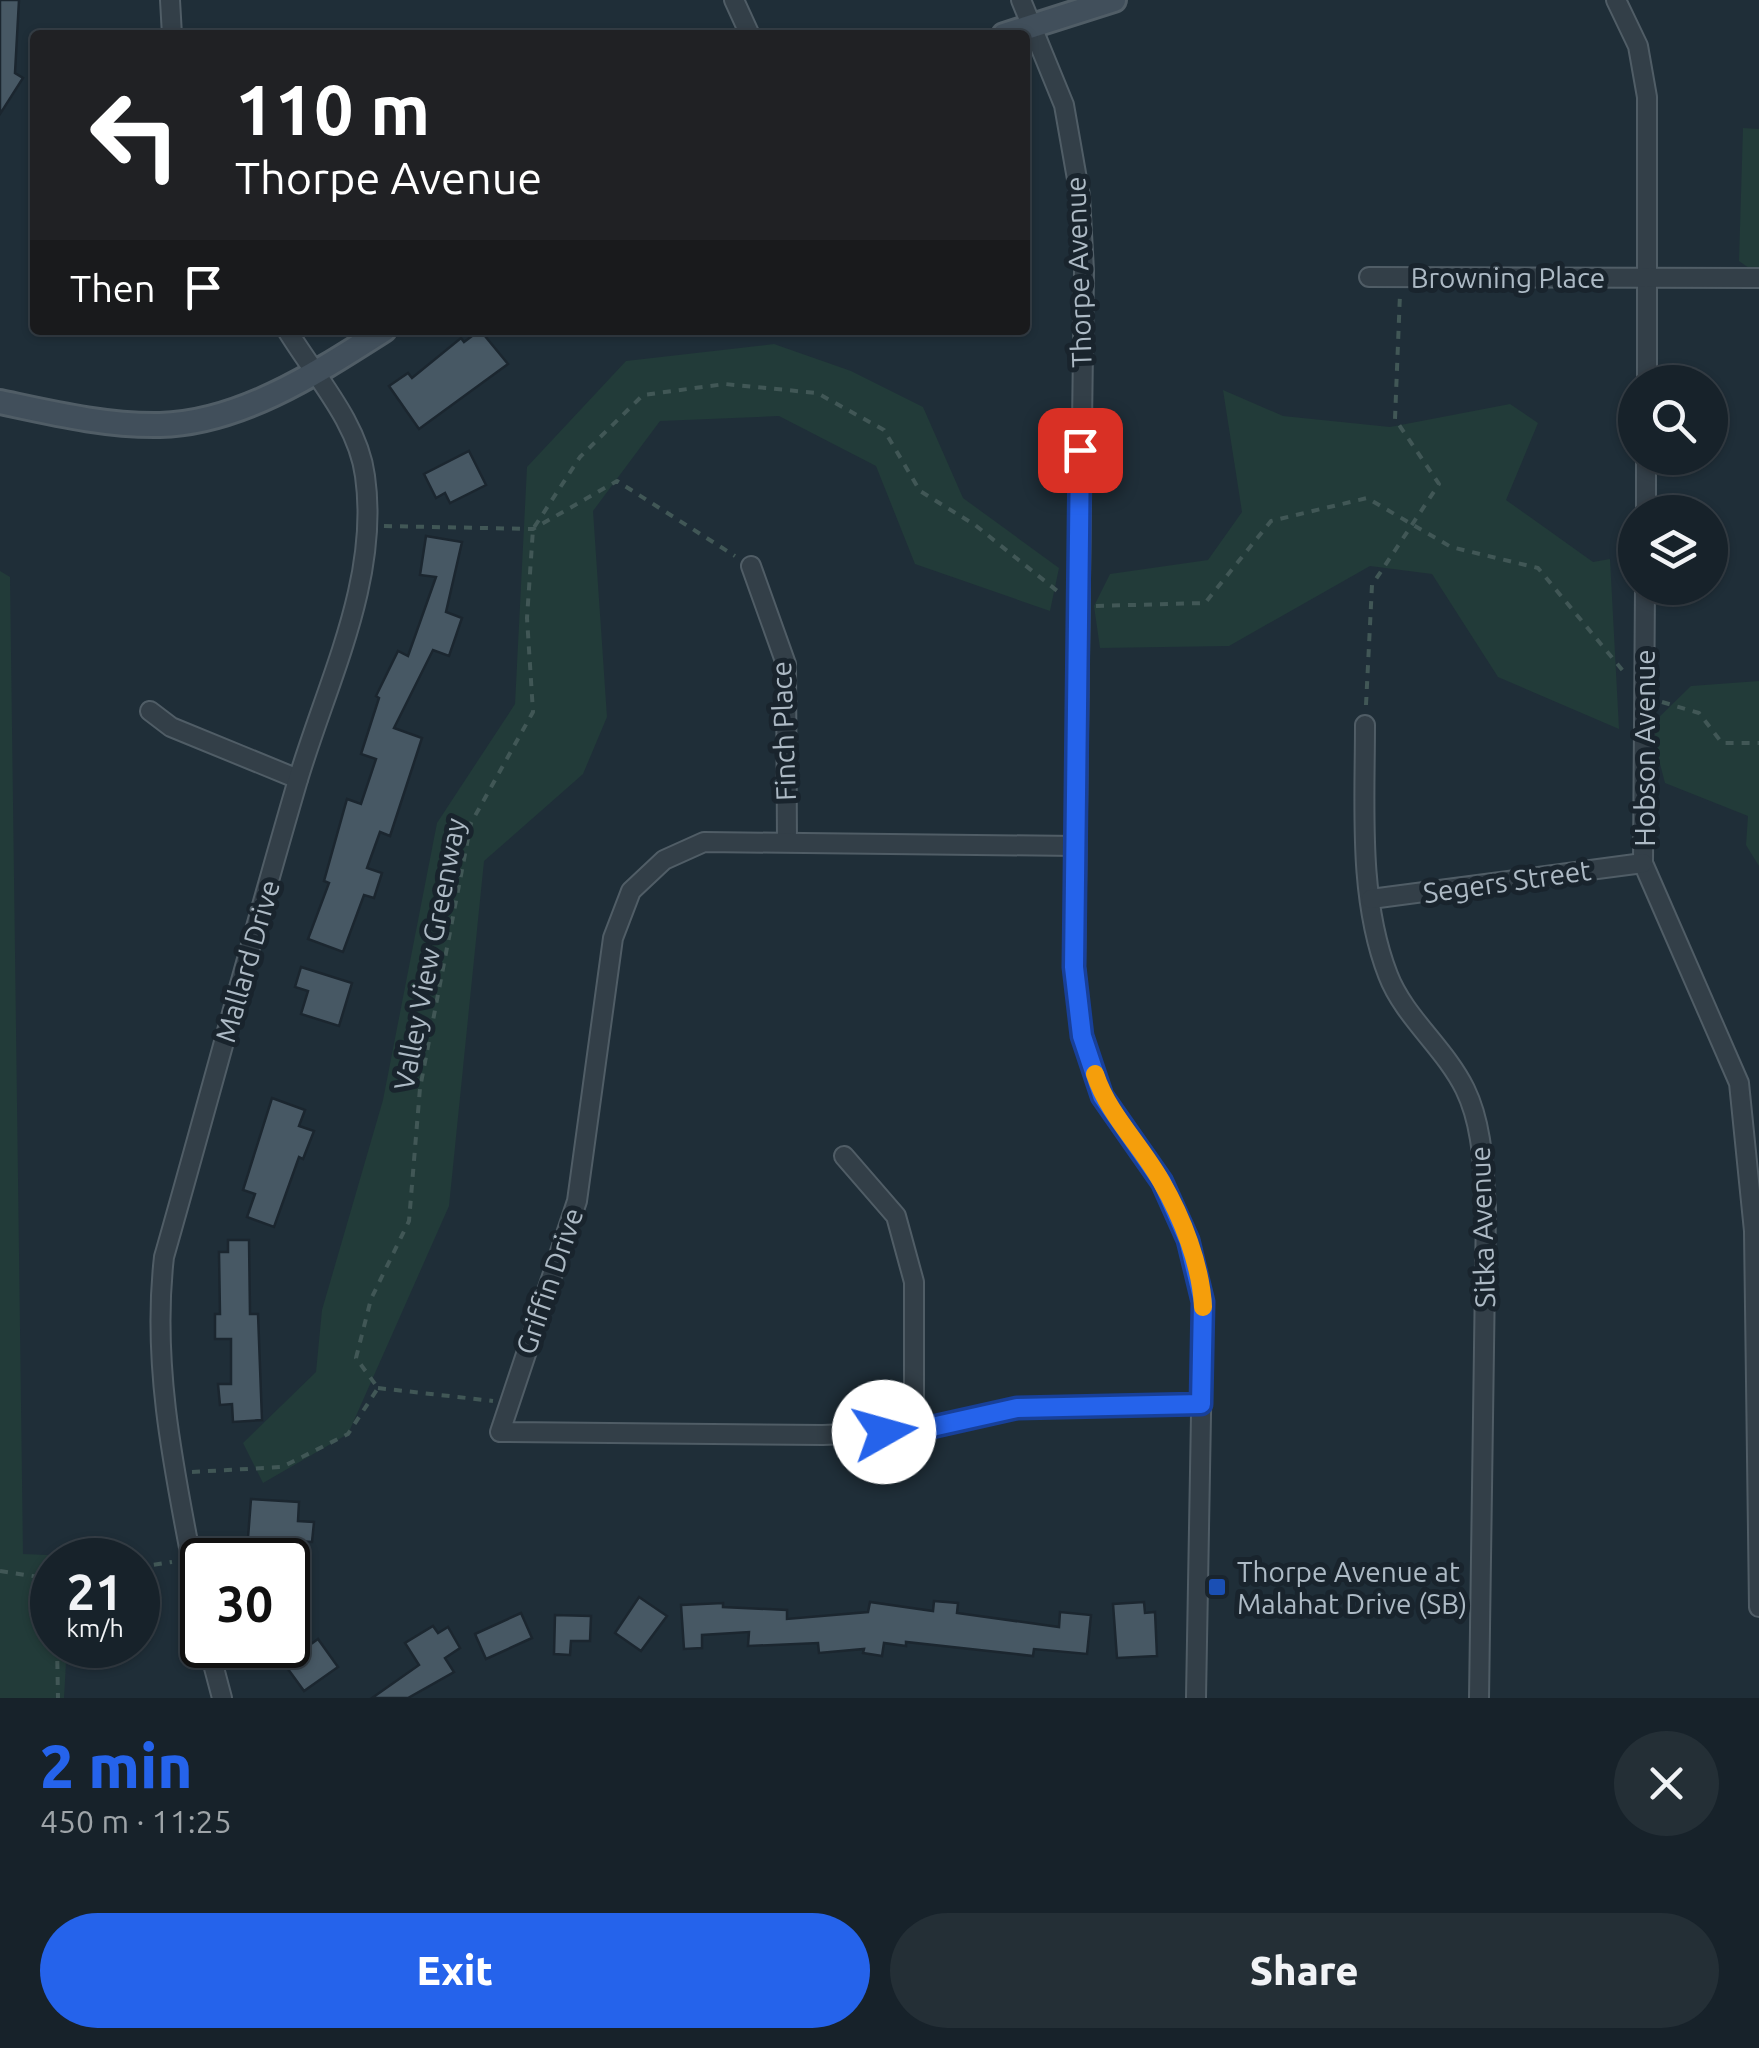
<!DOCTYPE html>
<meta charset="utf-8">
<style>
:root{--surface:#17222a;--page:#242f36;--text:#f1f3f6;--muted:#9ea4a8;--line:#363f47;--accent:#2563eb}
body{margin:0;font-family:Ubuntu,sans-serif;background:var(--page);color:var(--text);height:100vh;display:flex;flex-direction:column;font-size:38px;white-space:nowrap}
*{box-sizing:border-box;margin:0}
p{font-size:32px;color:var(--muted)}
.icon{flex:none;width:55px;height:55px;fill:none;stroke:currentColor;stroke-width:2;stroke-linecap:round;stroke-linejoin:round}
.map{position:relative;height:1698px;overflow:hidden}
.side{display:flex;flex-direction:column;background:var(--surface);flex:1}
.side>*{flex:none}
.top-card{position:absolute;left:30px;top:30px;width:1000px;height:305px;border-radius:10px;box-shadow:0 2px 8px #0004,0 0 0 2px var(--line);background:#202124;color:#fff;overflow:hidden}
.controls{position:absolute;left:1618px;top:365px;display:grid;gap:20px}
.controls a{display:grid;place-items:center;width:110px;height:110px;border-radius:50%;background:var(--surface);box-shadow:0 2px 8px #0004,0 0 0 2px var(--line);font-size:50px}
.speed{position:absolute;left:30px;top:1538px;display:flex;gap:20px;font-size:50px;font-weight:700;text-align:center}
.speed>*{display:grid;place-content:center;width:130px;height:130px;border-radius:50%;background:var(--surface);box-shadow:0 2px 8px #0004,0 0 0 2px var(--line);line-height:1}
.speed small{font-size:25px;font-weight:400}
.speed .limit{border:5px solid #111;border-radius:15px;background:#fff;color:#111}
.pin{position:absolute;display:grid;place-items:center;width:85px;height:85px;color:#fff;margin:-42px;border-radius:20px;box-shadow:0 5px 15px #0006}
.me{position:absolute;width:110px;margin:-55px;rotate:83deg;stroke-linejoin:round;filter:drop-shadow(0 0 8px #0008)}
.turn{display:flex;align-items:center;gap:35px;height:210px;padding:0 40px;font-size:45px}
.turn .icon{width:130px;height:130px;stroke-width:2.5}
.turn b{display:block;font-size:70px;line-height:85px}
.then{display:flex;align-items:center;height:95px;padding:0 40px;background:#0003;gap:20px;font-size:38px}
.round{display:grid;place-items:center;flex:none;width:105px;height:105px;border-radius:52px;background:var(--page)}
.summary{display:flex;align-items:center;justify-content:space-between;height:170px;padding:0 40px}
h1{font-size:60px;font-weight:800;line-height:75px;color:var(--accent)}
.cta{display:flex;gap:20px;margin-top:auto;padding:20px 40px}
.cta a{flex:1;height:115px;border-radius:60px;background:var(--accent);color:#fff;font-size:40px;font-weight:800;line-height:115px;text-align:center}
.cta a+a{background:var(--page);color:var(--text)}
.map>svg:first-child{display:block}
.green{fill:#223b39}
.building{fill:#475864;stroke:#1b262f;stroke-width:2.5}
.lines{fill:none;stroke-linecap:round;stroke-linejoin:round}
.street-casing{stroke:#505d66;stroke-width:22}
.secondary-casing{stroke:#505d66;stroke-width:28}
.path{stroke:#415756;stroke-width:4;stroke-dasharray:8 8;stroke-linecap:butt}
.street{stroke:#333f48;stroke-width:18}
.secondary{stroke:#414f5b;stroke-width:22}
.route-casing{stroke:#184099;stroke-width:25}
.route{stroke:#2563eb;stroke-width:18}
.slow{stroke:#f59e0b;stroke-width:18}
.transit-dot{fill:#1a4fb4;stroke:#19242d;stroke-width:4}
.labels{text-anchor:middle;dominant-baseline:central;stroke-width:10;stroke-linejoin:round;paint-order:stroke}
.street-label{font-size:28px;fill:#adbac5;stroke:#19242d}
.poi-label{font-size:28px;fill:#adbac5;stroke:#19242d;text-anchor:start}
</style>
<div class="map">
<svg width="1759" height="1698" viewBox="0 0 1759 1698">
<rect width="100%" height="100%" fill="#1f2e38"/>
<g class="green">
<path d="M1743,128l16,1v146l-20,-14z"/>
<path d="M774,344l77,27 72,36 40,91 96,70 -9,43 -135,-47 -39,-98 -97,-50 -119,5 -67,90 14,206 -24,57 -99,87 -35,345 -101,228 -85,49 -20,-40 73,-71 6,-62 61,-210 54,-277 78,-119 12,-237 99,-106z"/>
<path d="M1223,390l60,26 107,11 120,-23 28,19 -32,77 87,62 17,-3 9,170 -121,-52 -66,-103 -62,-8 -141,80 -129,2 -6,-42 16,-32 98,-14 34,-48z"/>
<path d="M0,571l10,6 13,977 48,2v4h-19v85h15l-3,53h-64z"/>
<path d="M1759,681v185l-13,-21 2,-29 -83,-33 -15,-57 41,-40z"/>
</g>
<g class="building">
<path d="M0,0h19l-4,73 8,5 -23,36z"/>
<path d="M480,330l28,34 -89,65 -30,-43 19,-13 4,5 49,-40 3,4z"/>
<path d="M469,451l17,34 -36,18 -5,-10 -9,5 -12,-24z"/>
<path d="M426,536l36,6 -16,70 16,6 -13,38 -16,-6 -39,78 28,10 -32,98 -10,-4 -13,36 15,5 -8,25 -10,-3 -21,57 -35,-13 21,-56 -5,-2 23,-82 14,5 15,-45 -15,-5 18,-56 -3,-2 22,-45 10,5 28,-79 -16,-2z"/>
<path d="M301,967l51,16 -13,43 -38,-12 7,-23 -13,-4z"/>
<path d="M272,1098l33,12 -6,16 15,5 -11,28 -4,-2 -25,70 -27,-10 8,-23 -12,-4z"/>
<path d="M228,1240h21l1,74h8l4,106 -29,2 -1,-18 -12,1 -2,-21h13v-45h-16v-25h5l-1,-62h9z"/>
<path d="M251,1499l48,3 -1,19 16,1 -2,20 -64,-4z"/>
<path d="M295,1557l10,53 -17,4v-56z"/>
<path d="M639,1597l28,19 -26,35 -26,-18z"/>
<path d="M934,1601l24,2 -1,10 102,14 1,-15 31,3 -4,39 -53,-5 -1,7 -127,-14v4l-22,-3 -2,13 -19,-3 1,-4 -45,4 -1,-10 -70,3 1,-14 -47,3v13l-18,1 -3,-44 42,-2v4l64,3v9l81,-7 2,-10 63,9z"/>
<path d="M1144,1602l1,11 10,-1 2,44 -40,2 -4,-54z"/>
<path d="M521,1613l11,25 -46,21 -11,-25z"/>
<path d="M555,1615l36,1 -1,25h-19l-1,14 -16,-1z"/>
<path d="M433,1626l5,7 10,-6 12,21 -15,10 9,14 -46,26h-36l47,-33 -14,-22z"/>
<path d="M297,1639l7,10 14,-10 20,28 -34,24 -27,-37z"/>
</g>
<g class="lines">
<defs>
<g id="street">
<path d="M170,0l2,35"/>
<path d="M734,0l16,35"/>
<path d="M1021,0l43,105 16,91 4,75 -9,696 7,69 20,60 60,86 27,58 14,62 -7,396"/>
<path d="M1616,0l22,46 9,51v285"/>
<path d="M1369,277l390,1"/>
<path d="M1646,512v-54"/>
<path d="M751,566l35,98 1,178"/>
<path d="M1645,588l-2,275 96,220 15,148 5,376"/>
<path d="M150,711l21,16 127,52"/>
<path d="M1365,725c0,81 -7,173 23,250 16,42 57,73 77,114 18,37 18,79 21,119l-7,490"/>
<path d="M1076,846l-372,-4 -40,18 -33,31 -18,47 -36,263 -77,231 323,3 91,-4 103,-23 184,-4"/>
<path d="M1371,899l272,-36"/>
<path d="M844,1156l52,60 18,66v149"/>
<path d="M202,1615c-22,-119 -52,-237 -38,-358 45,-158 87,-317 133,-474 29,-99 83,-202 68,-307 -7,-54 -51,-101 -78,-146"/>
<path d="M208,1645l14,53"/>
</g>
<g id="secondary">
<path d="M1004,35l110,-35"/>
<path d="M0,402c52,11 106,24 160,23 81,-2 158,-53 224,-95"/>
</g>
</defs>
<use href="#street" class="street-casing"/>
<use href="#secondary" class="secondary-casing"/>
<g class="path">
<path d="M384,526l149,3 84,-48 118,75"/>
<path d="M1096,606l109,-3 66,-82 96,-23 84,49 87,21 86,104"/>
<path d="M1662,702l37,11 23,30h37"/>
<path d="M1366,705l6,-120 67,-101 -44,-65 5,-125"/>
<path d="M378,1388l115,13"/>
<path d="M192,1472l90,-5 66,-33 30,-46 -22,-30 15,-59 38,-78 11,-133 51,-265 62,-111 -6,-94 6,-89 47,-72 63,-62 82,-11 92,9 67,37 36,61 55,34 86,69"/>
<path d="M138,1567l34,-5"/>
<path d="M0,1571l52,8"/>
<path d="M57,1645l1,53"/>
</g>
<use href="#street" class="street"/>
<use href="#secondary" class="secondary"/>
</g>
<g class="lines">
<defs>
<path id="route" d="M884,1432l30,-1 103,-23 184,-4 2,-102 -15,-62 -26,-58 -60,-86 -20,-60 -8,-69 6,-517"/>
</defs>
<use href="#route" class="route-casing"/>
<use href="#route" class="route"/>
<path class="slow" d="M1095,1074c13,40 45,70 66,107 21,36 40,84 42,126"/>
</g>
<rect class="transit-dot" x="1207" y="1577" width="20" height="20" rx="5"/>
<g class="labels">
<g class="street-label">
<text transform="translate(1078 272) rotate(-92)">Thorpe Avenue</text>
<text x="1508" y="277">Browning Place</text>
<text transform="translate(783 731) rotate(-92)">Finch Place</text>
<text transform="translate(1644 748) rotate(-90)">Hobson Avenue</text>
<text transform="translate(1507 881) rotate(-8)">Segers Street</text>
<text transform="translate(429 954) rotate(-79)">Valley View Greenway</text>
<text transform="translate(247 961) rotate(-74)">Mallard Drive</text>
<text transform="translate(1482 1227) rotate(-92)">Sitka Avenue</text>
<text transform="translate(549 1281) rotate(-71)">Griffin Drive</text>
</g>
<g class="poi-label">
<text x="1237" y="1571">Thorpe Avenue at<tspan x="1237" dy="32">Malahat Drive (SB)</tspan></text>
</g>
</g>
</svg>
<div class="controls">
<a><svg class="icon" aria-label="search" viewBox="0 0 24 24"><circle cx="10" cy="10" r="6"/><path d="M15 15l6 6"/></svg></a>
<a><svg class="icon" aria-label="layers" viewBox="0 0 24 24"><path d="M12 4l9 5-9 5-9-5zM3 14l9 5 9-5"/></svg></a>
</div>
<div class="speed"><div>21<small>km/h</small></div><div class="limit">30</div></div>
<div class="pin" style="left:1080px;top:450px;background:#d93025"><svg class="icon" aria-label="arrive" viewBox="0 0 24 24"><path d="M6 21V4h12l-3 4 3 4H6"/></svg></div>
<svg class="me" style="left:884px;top:1432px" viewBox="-20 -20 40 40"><circle r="19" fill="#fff"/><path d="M0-13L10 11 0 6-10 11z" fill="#2563eb"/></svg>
<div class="top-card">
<div class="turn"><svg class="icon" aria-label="left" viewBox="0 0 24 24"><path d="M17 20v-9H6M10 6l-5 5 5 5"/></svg><div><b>110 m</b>Thorpe Avenue</div></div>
<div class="then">Then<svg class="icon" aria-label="arrive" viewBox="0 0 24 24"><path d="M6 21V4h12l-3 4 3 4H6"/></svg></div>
</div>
</div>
<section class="side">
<div class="summary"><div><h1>2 min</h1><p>450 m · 11:25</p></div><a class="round"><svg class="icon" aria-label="close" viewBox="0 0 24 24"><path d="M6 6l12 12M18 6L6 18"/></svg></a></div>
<div class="cta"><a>Exit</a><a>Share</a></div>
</section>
